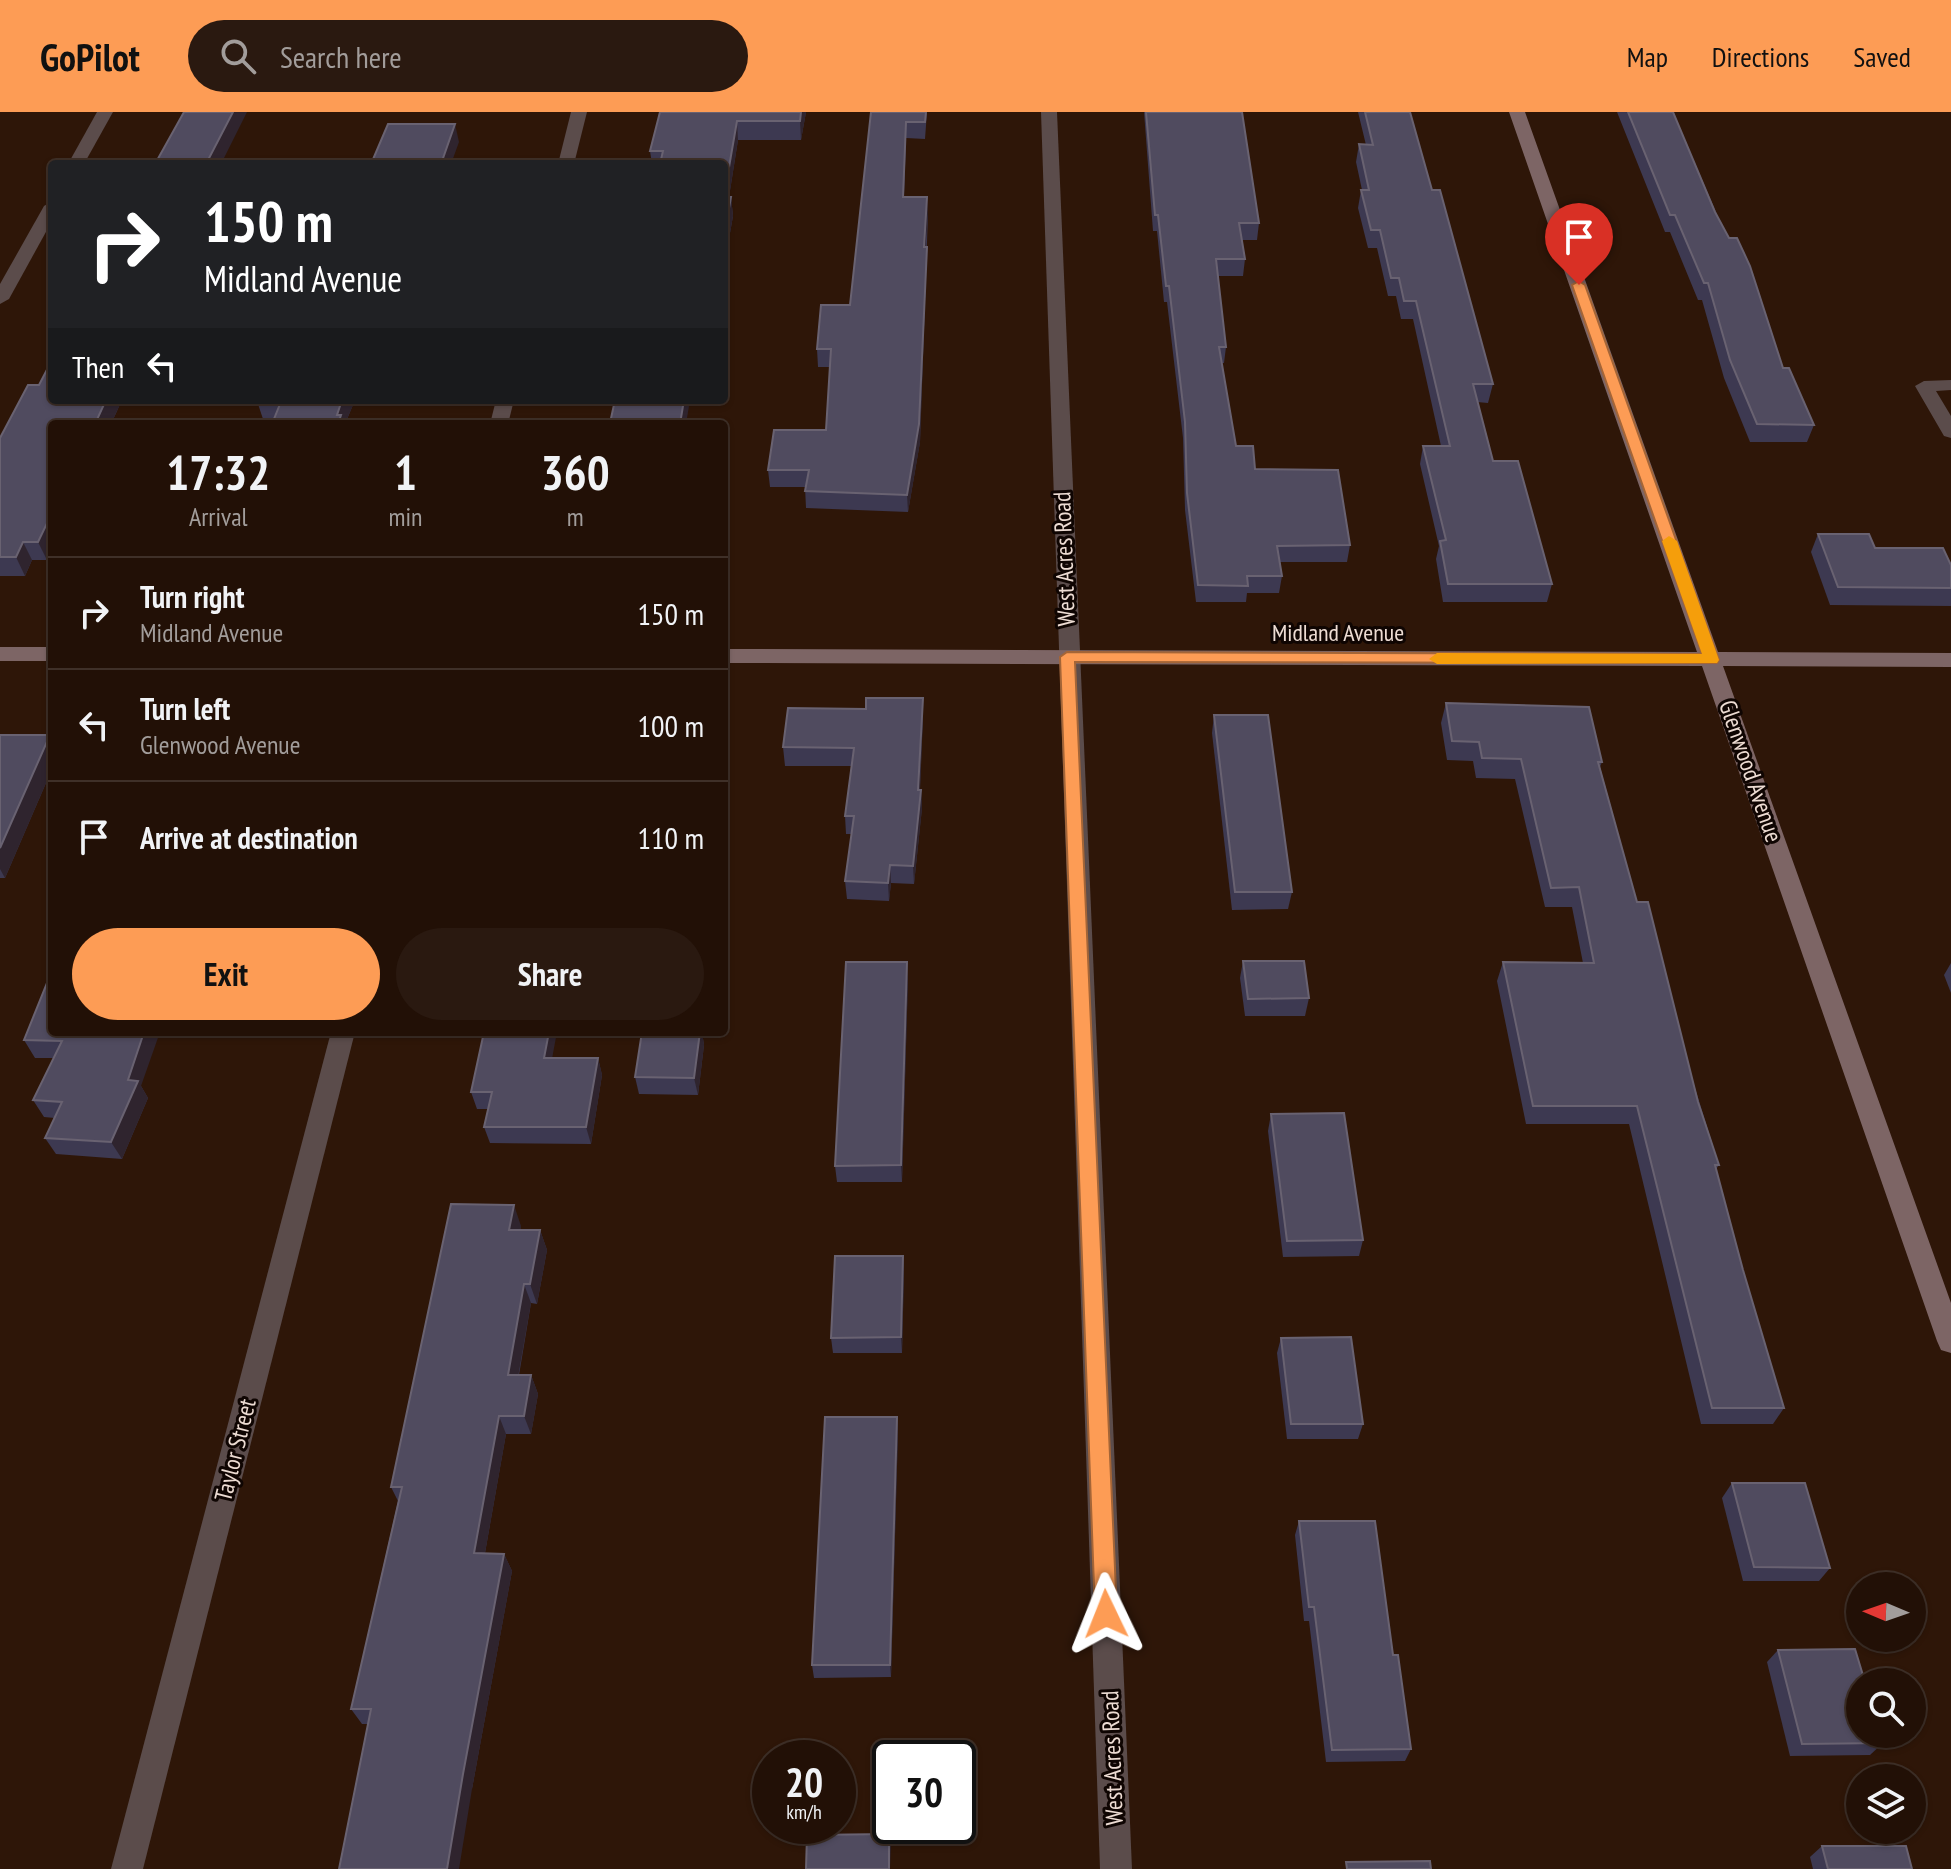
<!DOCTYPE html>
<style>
:root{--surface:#221006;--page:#2a1910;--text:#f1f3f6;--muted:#a29d9b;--line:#3f3028;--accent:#fd9c55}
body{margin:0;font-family:"PT Sans Narrow",sans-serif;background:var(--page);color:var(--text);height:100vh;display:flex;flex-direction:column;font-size:30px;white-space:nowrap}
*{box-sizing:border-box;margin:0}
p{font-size:26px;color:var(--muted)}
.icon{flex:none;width:44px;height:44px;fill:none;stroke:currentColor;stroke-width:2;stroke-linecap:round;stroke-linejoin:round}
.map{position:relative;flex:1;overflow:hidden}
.panel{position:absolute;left:48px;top:308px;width:680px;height:616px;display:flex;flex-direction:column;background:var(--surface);border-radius:8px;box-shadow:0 2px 6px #0004,0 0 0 2px var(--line)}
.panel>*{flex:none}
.hud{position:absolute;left:48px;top:48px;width:680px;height:244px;border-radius:8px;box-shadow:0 2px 6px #0004,0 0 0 2px var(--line);background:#202124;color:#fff;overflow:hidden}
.needle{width:52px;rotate:272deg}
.fabs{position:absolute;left:1846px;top:1460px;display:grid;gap:16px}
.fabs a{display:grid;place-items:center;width:80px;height:80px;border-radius:50%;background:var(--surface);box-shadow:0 2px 6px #0004,0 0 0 2px var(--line);font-size:40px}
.speed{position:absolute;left:752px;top:1628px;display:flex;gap:16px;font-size:40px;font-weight:700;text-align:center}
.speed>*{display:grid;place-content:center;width:104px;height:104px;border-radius:50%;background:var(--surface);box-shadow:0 2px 6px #0004,0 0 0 2px var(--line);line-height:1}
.speed small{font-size:20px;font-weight:400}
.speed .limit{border:4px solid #111;border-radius:12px;background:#fff;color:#111}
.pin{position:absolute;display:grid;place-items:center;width:68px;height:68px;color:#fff;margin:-82px -34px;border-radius:50% 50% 50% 0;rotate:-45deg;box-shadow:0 0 8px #0007}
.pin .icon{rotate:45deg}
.me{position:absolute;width:88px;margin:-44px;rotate:358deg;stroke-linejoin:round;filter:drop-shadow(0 0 6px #0008)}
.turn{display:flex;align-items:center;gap:28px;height:168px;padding:0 24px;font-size:36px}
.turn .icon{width:104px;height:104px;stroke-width:2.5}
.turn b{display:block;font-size:56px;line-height:68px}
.then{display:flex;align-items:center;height:76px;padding:0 24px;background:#0003;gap:16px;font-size:30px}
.eta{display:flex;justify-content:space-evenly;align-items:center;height:136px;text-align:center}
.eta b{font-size:48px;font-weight:600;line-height:56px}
.action{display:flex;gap:16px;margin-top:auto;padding:16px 24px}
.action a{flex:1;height:92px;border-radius:48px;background:var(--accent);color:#111;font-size:32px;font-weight:600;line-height:92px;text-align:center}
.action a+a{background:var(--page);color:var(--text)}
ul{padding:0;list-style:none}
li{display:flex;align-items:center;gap:24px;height:112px;padding:0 24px;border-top:2px solid var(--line)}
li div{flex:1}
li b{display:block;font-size:30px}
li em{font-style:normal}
header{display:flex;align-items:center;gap:48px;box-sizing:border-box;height:112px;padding:0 40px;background:var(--accent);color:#111}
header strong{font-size:38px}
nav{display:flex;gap:44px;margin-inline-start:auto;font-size:28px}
.search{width:560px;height:72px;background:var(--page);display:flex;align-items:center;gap:20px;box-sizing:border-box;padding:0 28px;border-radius:44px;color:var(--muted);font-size:30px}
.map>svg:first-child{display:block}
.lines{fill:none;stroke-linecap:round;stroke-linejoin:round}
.lane{fill:#5b4c4b;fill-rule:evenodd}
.street{fill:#5b4c4b;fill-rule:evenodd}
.secondary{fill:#7d6565;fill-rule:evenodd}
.wall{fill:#3d3951}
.shaded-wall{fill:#2f242e}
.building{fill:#504b5f;stroke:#696271;stroke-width:2}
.route{fill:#fd9c55;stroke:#a46537;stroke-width:2}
.slow{fill:#f59e0b}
.labels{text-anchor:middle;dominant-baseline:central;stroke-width:6;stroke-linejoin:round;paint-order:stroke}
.street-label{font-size:24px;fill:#eddcd3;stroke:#0f0502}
</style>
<header>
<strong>GoPilot</strong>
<div class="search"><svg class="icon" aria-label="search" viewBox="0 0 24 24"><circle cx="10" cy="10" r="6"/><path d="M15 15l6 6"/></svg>Search here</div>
<nav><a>Map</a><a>Directions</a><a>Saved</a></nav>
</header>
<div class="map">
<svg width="1951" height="1757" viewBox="0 0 1951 1757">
<rect width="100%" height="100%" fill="#2e1608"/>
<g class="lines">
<path class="lane" d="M1951,268v10l-15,1 15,25v22l-7,-2 -29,-50 9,-5z"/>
<g class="street">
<path d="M97,0h16l-29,52h-16z"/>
<path d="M571,0h16l-13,52h-16z"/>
<path d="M1041,0h16l75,1757h-32z"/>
<path d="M52,89v20l-43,78 -9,5v-20l44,-78z"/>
<path d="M496,288h18l-6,24h-18z"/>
<path d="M331,920h24l-212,837h-32z"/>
</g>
<g class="secondary">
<path d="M1509,0h16l193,540 233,1v14l-228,-1 228,637v50l-10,-3 -4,-9 -235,-675 -978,-3v-14l973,3z"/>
<rect x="0" y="535" width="52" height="14"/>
</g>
</g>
<g class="wall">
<path d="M660,0h146l-5,28h-63l-9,57h2l2,19 -9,51v-103h-72l-2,-13z"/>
<path d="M871,0h56l-2,27 -19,-1 -2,59 24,17 -8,228 -12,70 -102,-4 -1,-21h-35l-2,-17 58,-40 4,-63h-12l-1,-18 33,-44z"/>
<path d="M1144,0h98l17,111 -2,17h-15l3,19 -2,17h-25l8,71 -2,16h-2l14,83 19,23 95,76 -3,17h-67l2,14 -3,17h-32l-1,9h-50l-11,-92 -2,-72 -16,-136h-3l-7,-71h-4z"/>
<path d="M1358,0h52l22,78 61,194 -5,19 -11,-1 16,59 59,123 -5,18h-104l-7,-43 3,-13 -19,-82 3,-18h18l-28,-127h-12l-5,-23h-8l-11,-48h-9l-10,-40 3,-18h1l-6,-28 3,-18 7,1z"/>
<path d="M1617,0h56l110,256 31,57 -7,17h-57l-26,-64 -22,-78h-4l-28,-68h-5z"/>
<path d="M122,288l-11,24h-59l-5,136h-15l-7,16h-25v-138z"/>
<path d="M355,288l-10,24h-73l1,-2h-9l-6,-18z"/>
<path d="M1818,422l57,14 76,40v18l-121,-1 -19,-53z"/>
<path d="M923,586v19l-3,73h1l1,18 -8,76 -23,-1 -2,18 -42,-2 -2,-18 7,-47h-6l-1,-18 7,-50h-67l-2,-19 83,-38z"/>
<path d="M1446,591l156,59 -2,5 37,135 82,263 -3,4 27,101 41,138 -11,16h-72l-72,-300h-103l-29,-143 6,-19 80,1 -11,-56h-27l-30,-128 -39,-1 -3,-17 -26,-1 -6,-37z"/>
<path d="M1214,603l78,177 -4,17 -56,1 -20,-177z"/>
<path d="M0,623h50l2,5v29l-47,109h-5z"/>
<path d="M1243,849l66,37 -4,18h-60l-5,-38z"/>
<path d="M1951,851v30l-7,-18z"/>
<path d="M49,866l92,108 7,12 -26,61 -66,-5 -11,-16 10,-20 -11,-1 -11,-17 21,-42h-19l-11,-18z"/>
<path d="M908,867l-6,203h-65l-2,-16z"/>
<path d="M642,920h60l2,13 -6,50 -59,-1 -4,-17z"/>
<path d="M552,946h46l4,17 -11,69 -101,-1 -6,-16 4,-18h-11l-6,-17z"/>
<path d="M1271,1002l92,126 -4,16 -76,1 -15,-126z"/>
<path d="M521,1114l-1,4h20l7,20 -10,54 -6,-1 -12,72h12l7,19 -7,40h-25l-21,119 19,1 8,17 -40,218 -104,-65h-6l-11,-15 47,-208 -7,-14z"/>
<path d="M903,1144l1,16 -2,81h-69l-2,-15z"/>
<path d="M1281,1226l82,86 -5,15h-71l-10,-86z"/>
<path d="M897,1305l1,15 -7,245 -77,1 -2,-13z"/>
<path d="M1732,1371l98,85 -11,13h-76l-21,-83z"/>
<path d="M1299,1409l94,134 18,94 -6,12 -79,1 -17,-141h-5l-9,-86z"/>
<path d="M1778,1538l105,93 -13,12 -80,1 -23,-94z"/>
<path d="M1822,1734l90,23h-99l-3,-12z"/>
</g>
<g class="shaded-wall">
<path d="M233,0h14l-26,52h-15z"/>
<path d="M801,0h5l-5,28 -1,-19z"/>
<path d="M737,9l1,19 -12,76 -2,-20z"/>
<path d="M906,10v16l-3,76v-17z"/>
<path d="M455,12l4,18 -8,22h-10z"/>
<path d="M731,85l2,19 -9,51v-31z"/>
<path d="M927,85l1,17 -4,51v-18z"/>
<path d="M927,135l-7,195 -12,70 -1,-17z"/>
<path d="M106,288h16l-11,24h-16z"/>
<path d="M342,288h13l-10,24h-7l-1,-9z"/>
<path d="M684,288h6l-4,24h-6z"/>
<path d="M52,401v36l-5,11 -9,-18z"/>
<path d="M23,430l9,18 -7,16 -9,-19z"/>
<path d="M923,586v19l-4,91 -1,-18z"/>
<path d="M50,623l2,5v29l-47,109 -5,-9v-21z"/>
<path d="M921,678l1,18 -8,76 -1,-18z"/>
<path d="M890,753l1,18 -2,18 -1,-18z"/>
<path d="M907,850l1,17 -6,203 -1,-17z"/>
<path d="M144,920h16l-19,54 7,12 -26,61 -11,-17 17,-62z"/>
<path d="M549,920h8l-8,43 -5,-17z"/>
<path d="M700,920h2l2,13 -6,50 -4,-17z"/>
<path d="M598,946l4,17 -11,69 -5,-17z"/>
<path d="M514,1093l7,21 -5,25 -7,-21z"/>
<path d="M540,1118l7,20 -10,54 -7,-20z"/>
<path d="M903,1144l1,16 -2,81 -1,-16z"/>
<path d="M524,1172l7,19 -16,91 -7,-19z"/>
<path d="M531,1263l7,19 -7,40 -7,-18z"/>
<path d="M499,1304l7,18 -24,136 -8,-17z"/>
<path d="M897,1305l1,15 -7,245 -1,-12z"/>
<path d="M504,1442l8,17 -40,218 -13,80h-12l16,-95z"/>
<path d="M889,1722l2,11 -1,24h-1z"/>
</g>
<g class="building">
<path d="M184,0h49l-27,52h-51z"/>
<path d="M660,0h141l-1,9h-63l-13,75v-32h-64l3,-13h-13z"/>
<path d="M871,0h55l-1,10h-19l-3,75h24l-3,50h3l-8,177 -12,71 -102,-4 4,-21h-41l6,-40h52l5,-81h-14l4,-44h29z"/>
<path d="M1146,0h96l17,111h-20l6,36h-29l10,88h-7l17,99h17l2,23 83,1 12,75 -73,1 5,30h-35l1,10 -50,-1 -11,-92 -2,-71 -16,-136h-3l-8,-71h-3z"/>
<path d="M1365,0h45l22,78h8l53,194h-20l20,77h25l34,123h-104l-8,-43 6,-1 -23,-94h27l-34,-145h-12l-5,-23h-8l-11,-48h-9l-10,-40h8l-10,-46 14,1z"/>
<path d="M1628,0h45l42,100 14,26h8l13,28 33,102h6l25,57 -57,-1 -27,-64 -22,-77h-4l-29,-68h-5z"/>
<path d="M388,12h67l-14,40h-70z"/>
<path d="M724,85h7l-7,39z"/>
<path d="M52,248v40h54l-11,24h-43v89l-14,29h-15l-7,15h-16v-119l28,-53h11z"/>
<path d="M260,288h82l-5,15h4l-3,9h-66l8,-20h-22z"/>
<path d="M615,288h69l-4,24h-78l8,-1z"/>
<path d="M1818,422h51l6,14h68l8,17v23l-113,-1z"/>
<path d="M866,586h57l-5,92h3l-8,76 -23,-1 -2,18 -43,-2 9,-65h-9l9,-68 -71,-1 5,-39 78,1z"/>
<path d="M1446,591l143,4 13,55h-4l39,140h11l50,200 21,63h-4l28,105 41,138h-72l-75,-302h-104l-30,-144 91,1 -15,-76 -28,1 -30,-129 -39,-1 -3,-16 -27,-1z"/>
<path d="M1214,603h54l24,177h-57z"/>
<path d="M0,623h50l-50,113z"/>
<path d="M1243,849h61l5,37 -61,1z"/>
<path d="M846,850h61l-6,203 -66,1z"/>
<path d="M49,866h3v54h92l-16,48 10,1 -27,61 -66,-4 17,-36 -29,-2 29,-59 -38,-1z"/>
<path d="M484,920h65l-5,26h54l-12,69h-102l8,-35h-21z"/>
<path d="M642,920h58l-6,46 -59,-1z"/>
<path d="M1344,1001l19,127 -76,1 -16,-127z"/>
<path d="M451,1092l63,1 -5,25h31l-10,54h-6l-16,91h23l-7,41h-25l-25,137 30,1 -41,220 -16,95h-108l32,-160h-20l51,-222h-11z"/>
<path d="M835,1144h68l-2,81 -70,1z"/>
<path d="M1351,1225l12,87h-72l-10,-86z"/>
<path d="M825,1305h72l-7,248h-78z"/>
<path d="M1732,1371h73l25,85 -76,-1z"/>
<path d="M1299,1409h76l18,134h5l13,94 -79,1 -18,-143h-5z"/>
<path d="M1855,1537l10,33h-5v52h20l3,9 -81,1 -24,-94z"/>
<path d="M889,1722v35h-83l1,-34z"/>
<path d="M1822,1734h84l6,23h-84z"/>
<path d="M1430,1749l1,8h-84l-1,-7z"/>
</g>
<path class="route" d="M1579,169l6,4 134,375 -2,3 -642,-1 42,952 -3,8 -8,3 -8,-3 -3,-8 -35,-957 7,-5 635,2 -130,-369z"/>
<path class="slow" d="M1669,424l8,5 42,119 -2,3 -280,1 -8,-5 8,-6 265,1 -40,-113z"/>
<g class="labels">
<g class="street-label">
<text transform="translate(1064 447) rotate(-92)">West Acres Road</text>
<text x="1338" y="520">Midland Avenue</text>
<text transform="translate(1751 659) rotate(71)">Glenwood Avenue</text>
<text transform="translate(235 1338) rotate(-76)">Taylor Street</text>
<text transform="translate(1112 1646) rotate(-92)">West Acres Road</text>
</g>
</g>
</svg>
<div class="fabs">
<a><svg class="needle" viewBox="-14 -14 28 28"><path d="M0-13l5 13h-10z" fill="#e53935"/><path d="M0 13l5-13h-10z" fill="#a29d9b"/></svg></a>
<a><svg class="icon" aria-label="search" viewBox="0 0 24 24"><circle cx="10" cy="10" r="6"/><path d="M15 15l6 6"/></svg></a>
<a><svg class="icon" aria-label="layers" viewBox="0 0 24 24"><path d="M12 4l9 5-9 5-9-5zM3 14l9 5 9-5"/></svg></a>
</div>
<div class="speed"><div>20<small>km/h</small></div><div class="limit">30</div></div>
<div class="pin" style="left:1579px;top:173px;background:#d93025"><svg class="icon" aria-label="arrive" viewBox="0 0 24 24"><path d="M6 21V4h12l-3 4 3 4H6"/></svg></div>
<svg class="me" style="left:1106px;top:1502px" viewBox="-20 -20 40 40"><path d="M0-17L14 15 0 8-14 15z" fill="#fd9c55" stroke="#fff" stroke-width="4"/></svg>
<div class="hud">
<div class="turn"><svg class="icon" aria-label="right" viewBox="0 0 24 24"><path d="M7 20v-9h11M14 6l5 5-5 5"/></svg><div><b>150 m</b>Midland Avenue</div></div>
<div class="then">Then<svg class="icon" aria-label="left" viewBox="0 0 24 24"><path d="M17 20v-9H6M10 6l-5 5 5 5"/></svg></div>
</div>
<section class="panel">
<div class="eta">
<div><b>17:32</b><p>Arrival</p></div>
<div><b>1</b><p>min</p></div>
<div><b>360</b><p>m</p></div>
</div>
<ul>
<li><svg class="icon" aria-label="right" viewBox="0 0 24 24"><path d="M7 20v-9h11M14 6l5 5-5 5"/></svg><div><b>Turn right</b><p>Midland Avenue</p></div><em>150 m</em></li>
<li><svg class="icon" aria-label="left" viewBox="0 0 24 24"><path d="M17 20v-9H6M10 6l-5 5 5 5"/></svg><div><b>Turn left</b><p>Glenwood Avenue</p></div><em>100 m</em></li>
<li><svg class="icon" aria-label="arrive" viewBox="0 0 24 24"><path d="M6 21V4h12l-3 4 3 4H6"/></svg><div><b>Arrive at destination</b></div><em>110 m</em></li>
</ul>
<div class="action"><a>Exit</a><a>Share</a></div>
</section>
</div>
